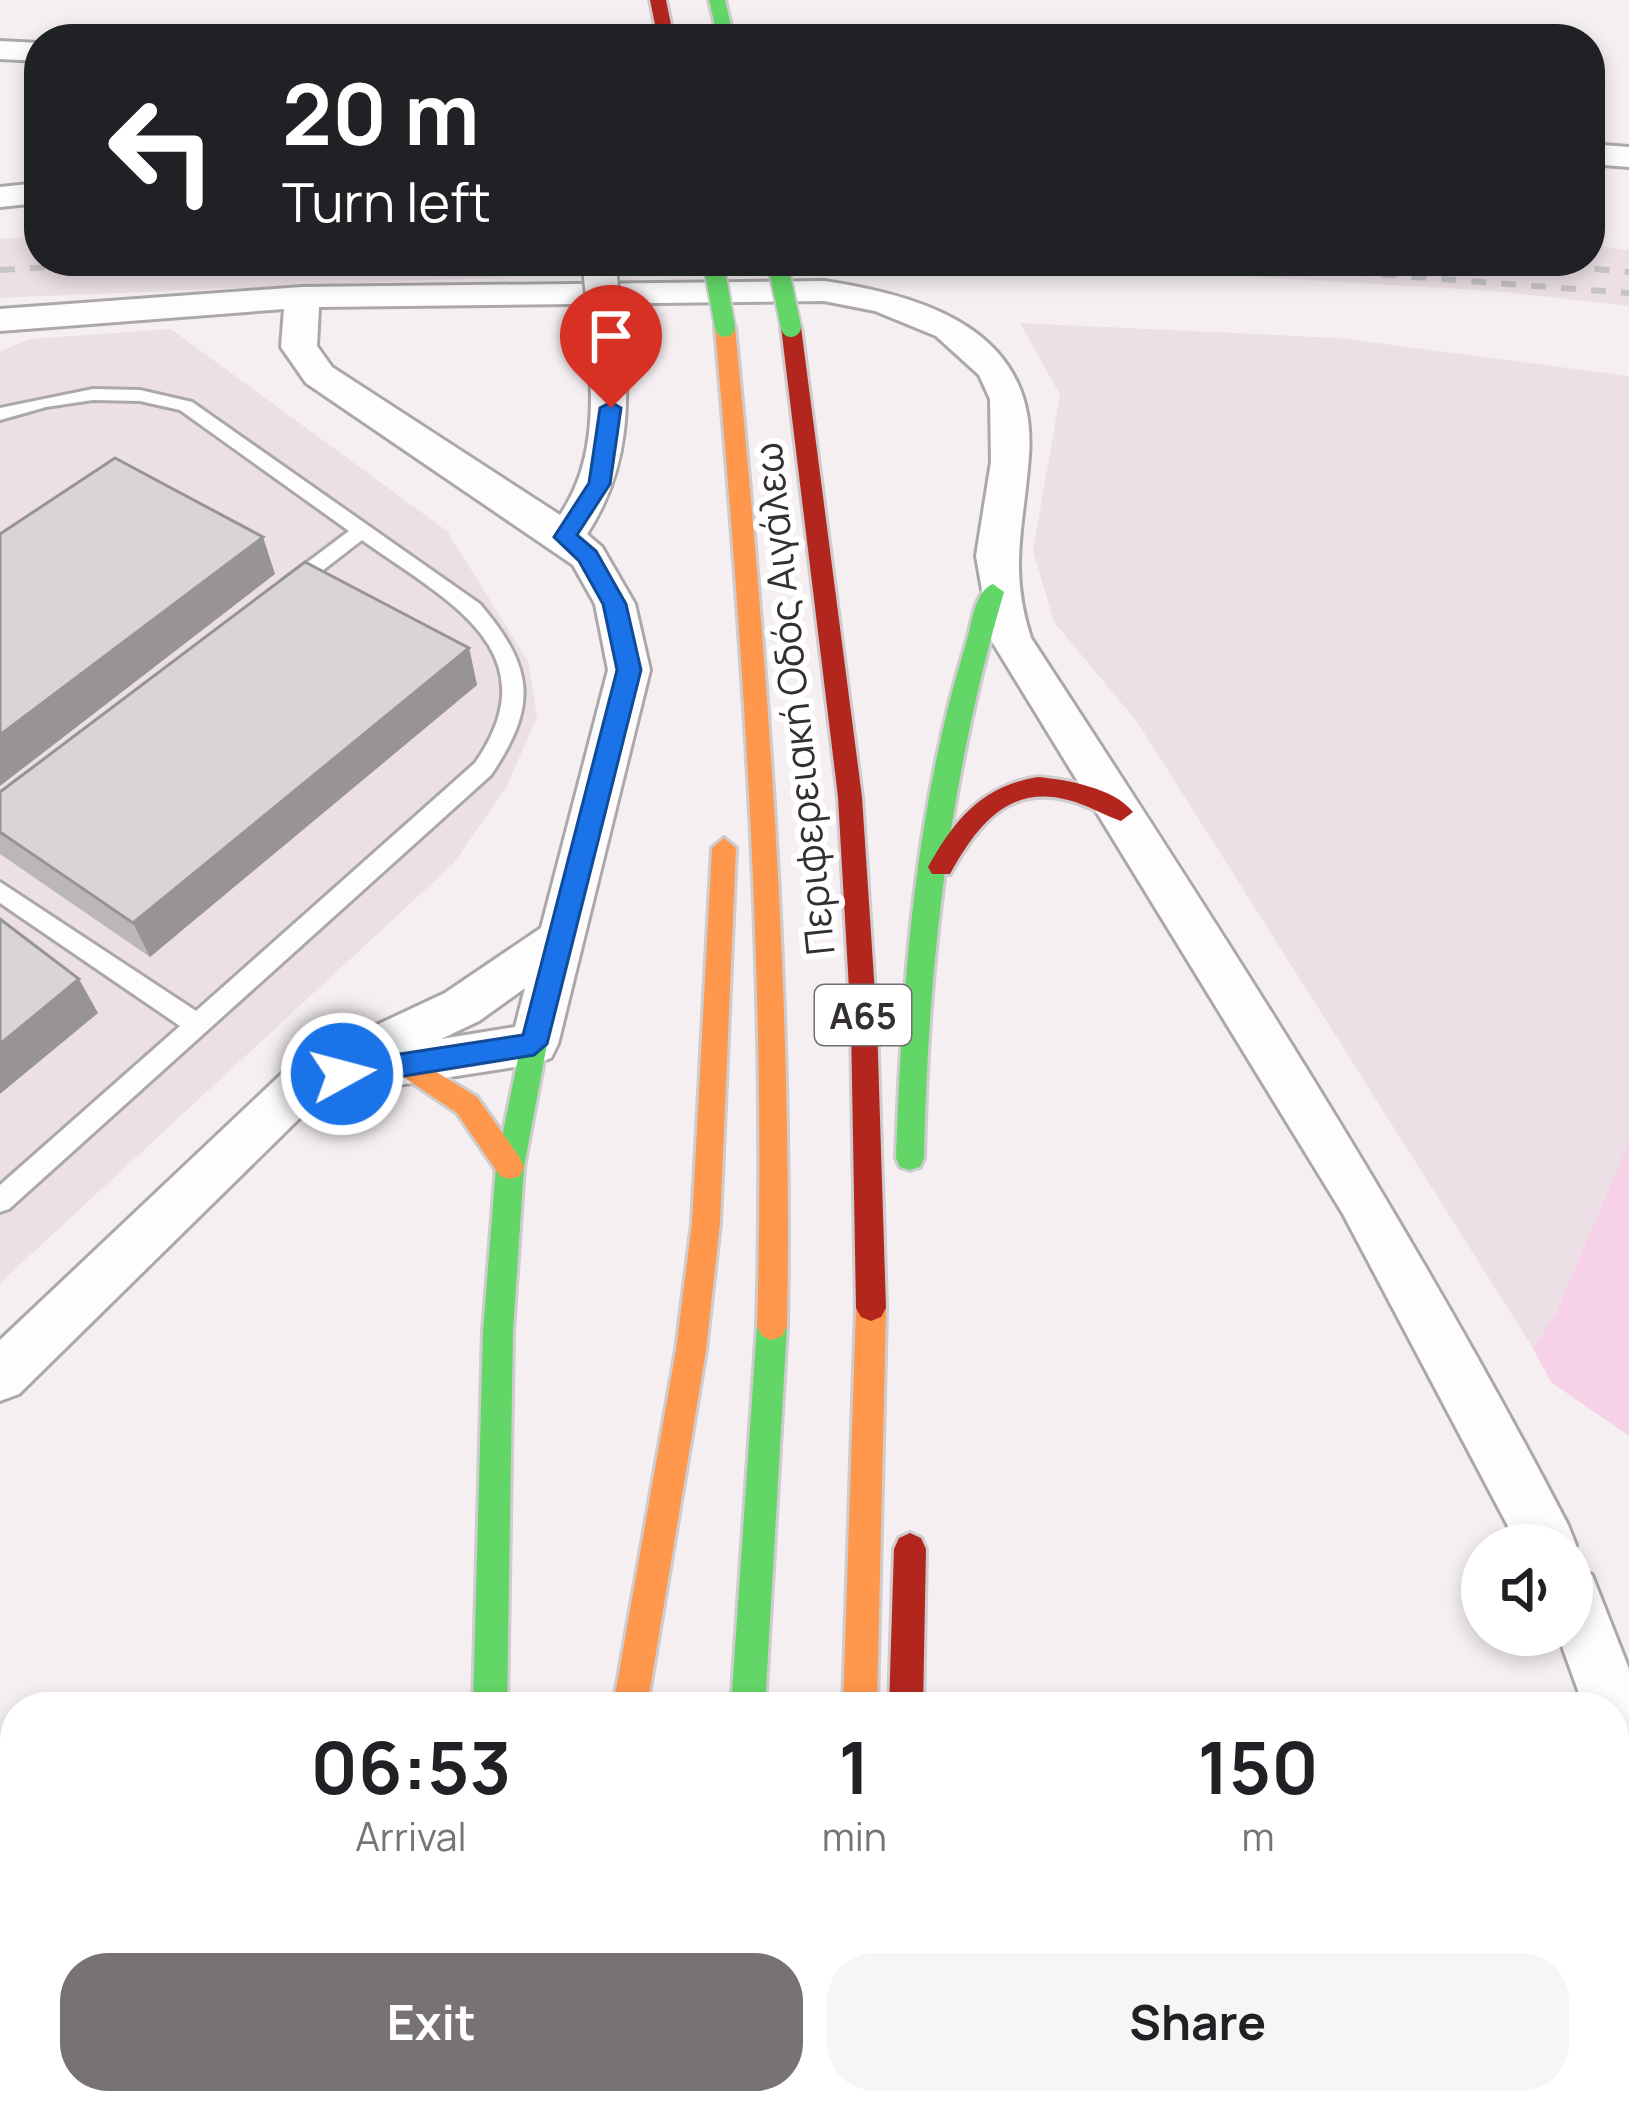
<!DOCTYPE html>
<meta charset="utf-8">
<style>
:root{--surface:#fff;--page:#f6f6f6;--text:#202124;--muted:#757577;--accent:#787275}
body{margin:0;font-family:Manrope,sans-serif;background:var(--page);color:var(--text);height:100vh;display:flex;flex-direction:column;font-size:45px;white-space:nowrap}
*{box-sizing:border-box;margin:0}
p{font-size:39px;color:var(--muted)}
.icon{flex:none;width:66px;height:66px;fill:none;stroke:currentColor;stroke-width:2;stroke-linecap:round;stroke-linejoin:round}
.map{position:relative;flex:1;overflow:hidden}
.drawer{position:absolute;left:0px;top:1692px;width:1629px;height:423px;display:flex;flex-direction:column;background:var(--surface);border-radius:48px 48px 0 0;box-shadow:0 6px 18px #0003}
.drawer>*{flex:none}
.guide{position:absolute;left:24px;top:24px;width:1581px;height:252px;border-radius:48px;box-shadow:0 6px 18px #0003;background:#202124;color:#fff;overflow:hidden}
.buttons{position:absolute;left:1461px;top:1524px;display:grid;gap:24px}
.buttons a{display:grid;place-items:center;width:132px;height:132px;border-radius:50%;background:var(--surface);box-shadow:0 6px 18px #0003;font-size:60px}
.pin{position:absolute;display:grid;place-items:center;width:102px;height:102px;color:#fff;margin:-123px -51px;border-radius:50% 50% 50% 0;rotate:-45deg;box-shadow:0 0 12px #0007}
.pin .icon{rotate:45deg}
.me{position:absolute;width:132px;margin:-66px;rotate:83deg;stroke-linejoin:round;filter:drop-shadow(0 0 9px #0008)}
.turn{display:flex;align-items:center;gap:42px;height:252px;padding:0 60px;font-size:54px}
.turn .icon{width:156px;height:156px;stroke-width:2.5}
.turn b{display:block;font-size:84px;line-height:102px}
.eta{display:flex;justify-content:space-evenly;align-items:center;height:204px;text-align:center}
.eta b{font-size:72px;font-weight:700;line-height:84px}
.button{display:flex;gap:24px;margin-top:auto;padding:24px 60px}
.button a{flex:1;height:138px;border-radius:48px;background:var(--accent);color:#fff;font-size:48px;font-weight:700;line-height:138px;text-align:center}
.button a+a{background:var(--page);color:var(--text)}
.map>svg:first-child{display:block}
.built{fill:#ece0e6}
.green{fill:#f6d1e7}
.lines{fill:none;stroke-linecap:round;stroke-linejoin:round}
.lane-casing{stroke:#aca8aa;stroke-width:6}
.street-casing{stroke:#aca8aa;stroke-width:6}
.fast-casing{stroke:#cecccd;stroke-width:6}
.slow-casing{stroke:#cecccd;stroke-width:6}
.jam-casing{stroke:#cecccd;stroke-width:6}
.lane{fill:#fefdfd;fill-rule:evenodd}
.street{fill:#fefdfd;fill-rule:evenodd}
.fast{fill:#63d668;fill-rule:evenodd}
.slow{fill:#ff974d;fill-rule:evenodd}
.jam{fill:#b3261e;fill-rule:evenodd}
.rail{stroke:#c6c4c6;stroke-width:6;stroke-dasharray:15 15;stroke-linecap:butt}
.street-bridge-casing{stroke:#aca8aa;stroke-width:38;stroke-linecap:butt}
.fast-bridge-casing{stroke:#cecccd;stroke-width:24;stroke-linecap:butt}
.street-bridge{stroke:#fefdfd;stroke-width:33}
.fast-bridge{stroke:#63d668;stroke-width:20}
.wall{fill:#bbb6b8}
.shaded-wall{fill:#989496}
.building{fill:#d9d4d6;stroke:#989496;stroke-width:3}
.route{fill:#1a73e8;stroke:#114b97;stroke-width:3}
.labels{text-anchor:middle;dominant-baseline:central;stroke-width:12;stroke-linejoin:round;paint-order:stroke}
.shield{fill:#fff;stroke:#716d70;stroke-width:3}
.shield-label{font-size:36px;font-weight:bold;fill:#342f32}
.street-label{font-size:39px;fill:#342f32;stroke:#fff}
</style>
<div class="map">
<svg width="1629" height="2113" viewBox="0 0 1629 2113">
<rect width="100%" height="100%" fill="#f5eff2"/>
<g class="built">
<path d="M39,236v25h535l1,13 -575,24v-59z"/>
<path d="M1590,245l39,5v56l-135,-15 -504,-30h600z"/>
<path d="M1020,323l319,15 290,38v765l-73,172 -23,35 -395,-625 -84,-101 -21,-71 27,-156z"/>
<path d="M171,329l276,202 81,130 9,56 -31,71 -53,76 -453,419v-931l29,-13z"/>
</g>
<path class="green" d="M1629,1141v295l-78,-54 -18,-34 23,-35z"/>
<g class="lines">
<defs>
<path id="lane" d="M93,389l47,1 52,12 288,202c54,64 58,101 11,171l-482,434 -9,3v-27l180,-159 -180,-123v-21l196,129 279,-248c79,-113 -31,-164 -113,-223l-67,52h-14v-10l68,-51 -169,-121 -40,-9 -47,-1 -47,7 -46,13v-12z"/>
<g id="street">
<path d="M0,41l39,2v18l-39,-2z"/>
<path d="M1590,144l39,3v20l-39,-3z"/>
<path d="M39,183v20l-39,4v-20z"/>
<path d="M824,281c102,15 214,50 205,175 -5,71 -21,111 2,182 189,290 377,579 537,887l8,20 -4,10v-10h-54l-175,-331 -352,-574 -15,-84 15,-94 -1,-63 -11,-24 -43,-39 -61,-25 -51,-10 -505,6 -2,39 15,21 228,148c39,-57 32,-125 27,-191l18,-11 18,11c6,79 8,142 -36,210l15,13 33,57 15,66 -92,374 -7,14 -17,6 -213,33 -302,297 -19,7v-61l291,-275 154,-72 96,-65 67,-258 -13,-66 -22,-39 -267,-182 -25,-36 3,-38 -284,22v-22l302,-22zM525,988l-10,39 -74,12 38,-18z"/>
<path d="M1572,1566l20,9 37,94v108l-15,-6v-64h-30l-26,-72h14z"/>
</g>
<g id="fast">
<path d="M709,0h16l9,39h-16z"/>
<path d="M993,584l11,8c-55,186 -76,373 -80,566l-4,9 -10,3 -10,-3 -4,-9c6,-174 19,-351 71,-518 5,-18 8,-49 26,-56z"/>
<path d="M534,1033l10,3 3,8 -23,123 -11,164 -6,376h-34l10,-376 13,-164 25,-123 3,-8z"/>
<path d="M772,1312l10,4 5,10 -22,381h-34l26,-381 5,-10z"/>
<path d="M549,2100h38l-2,13h-38z"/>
</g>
<g id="slow">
<path d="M725,321l10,6c32,333 58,664 52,999l-5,10 -10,4 -10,-4 -5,-10c10,-334 -13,-666 -42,-999z"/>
<path d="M724,838l12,10 -16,375 -14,127 -59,357h-34l63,-357 16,-127 20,-375z"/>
<path d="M409,1055l68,42 43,61 4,9 -4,9 -10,3 -10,-3 -43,-63 -58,-39 -4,-8 4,-8z"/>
<path d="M871,1295l10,4 5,9 -9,399h-34l13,-399 5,-9z"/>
<path d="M447,2100h38l-2,13h-38z"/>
<path d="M824,2100h38l-1,13h-38z"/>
</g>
<g id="jam">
<path d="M650,0h16l8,39h-16z"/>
<path d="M791,321l10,6 61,470 15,227 9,284 -5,9 -10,4 -10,-4 -5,-9 -5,-284 -13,-227 -57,-470z"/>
<path d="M1038,777c30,3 76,11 95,35l-12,9c-18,-6 -35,-17 -53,-21 -60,-16 -92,27 -118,74h-18l-4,-7c27,-48 54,-81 110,-90z"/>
<path d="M910,1533l11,5 5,11 -3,158h-34l5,-158 5,-11z"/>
<path d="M690,2100h38l-2,13h-38z"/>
</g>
</defs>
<use href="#lane" class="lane-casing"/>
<use href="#street" class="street-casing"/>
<use href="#fast" class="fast-casing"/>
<use href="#slow" class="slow-casing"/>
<use href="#jam" class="jam-casing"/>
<use href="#lane" class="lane"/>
<use href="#street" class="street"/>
<use href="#fast" class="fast"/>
<use href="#slow" class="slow"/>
<use href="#jam" class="jam"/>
<g class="rail">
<path d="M1202,261l427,32"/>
<path d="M1505,261l124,11"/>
<path d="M0,270l154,-9"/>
</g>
<defs>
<path id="street-bridge" d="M599,261l6,63"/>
<g id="fast-bridge">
<path d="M713,261l12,66"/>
<path d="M777,261l14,66"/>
</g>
</defs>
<use href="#street-bridge" class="street-bridge-casing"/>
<use href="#fast-bridge" class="fast-bridge-casing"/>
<use href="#street-bridge" class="street-bridge"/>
<use href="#fast-bridge" class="fast-bridge"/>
</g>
<path class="wall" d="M469,648l8,37 -327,272 -150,-103v-62z"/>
<g class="shaded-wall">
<path d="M263,537l12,37 -275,212v-51z"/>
<path d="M469,648l8,37 -327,272 -17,-34z"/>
<path d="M79,979l19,34 -98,81v-50z"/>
</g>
<g class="building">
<path d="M115,458l148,79 -263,198v-201z"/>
<path d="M305,562l164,86 -336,275 -133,-91v-40z"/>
<path d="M0,919l79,60 -79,65z"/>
</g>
<path class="route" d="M611,402l10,6 -11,76 -33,51 19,16 30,53 15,66 -94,374 -13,11 -192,31 -10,-4 -4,-8 14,-11 181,-28 94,-365 -14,-66 -24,-43 -25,-24 35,-54 11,-75z"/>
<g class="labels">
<rect class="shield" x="815" y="985" width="96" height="60" rx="9"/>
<g class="shield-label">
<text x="863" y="1015">Α65</text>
</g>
<g class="street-label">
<text transform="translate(793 699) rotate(-96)">Περιφερειακή Οδός Αιγάλεω</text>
</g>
</g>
</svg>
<div class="buttons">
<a><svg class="icon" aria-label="sound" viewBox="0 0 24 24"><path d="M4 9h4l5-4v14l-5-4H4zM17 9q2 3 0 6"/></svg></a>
</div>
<div class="pin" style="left:611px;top:408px;background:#d93025"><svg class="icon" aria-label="arrive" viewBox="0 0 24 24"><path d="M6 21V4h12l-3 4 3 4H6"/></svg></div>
<svg class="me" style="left:342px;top:1074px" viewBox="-20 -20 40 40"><circle r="17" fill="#1a73e8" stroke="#fff" stroke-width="3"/><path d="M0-11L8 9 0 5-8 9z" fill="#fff"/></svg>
<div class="guide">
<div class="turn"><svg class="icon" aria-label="left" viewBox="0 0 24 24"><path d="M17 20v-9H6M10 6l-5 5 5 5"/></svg><div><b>20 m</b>Turn left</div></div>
</div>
<section class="drawer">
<div class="eta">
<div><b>06:53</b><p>Arrival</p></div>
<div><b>1</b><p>min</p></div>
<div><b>150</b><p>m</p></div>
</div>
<div class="button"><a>Exit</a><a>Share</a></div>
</section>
</div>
